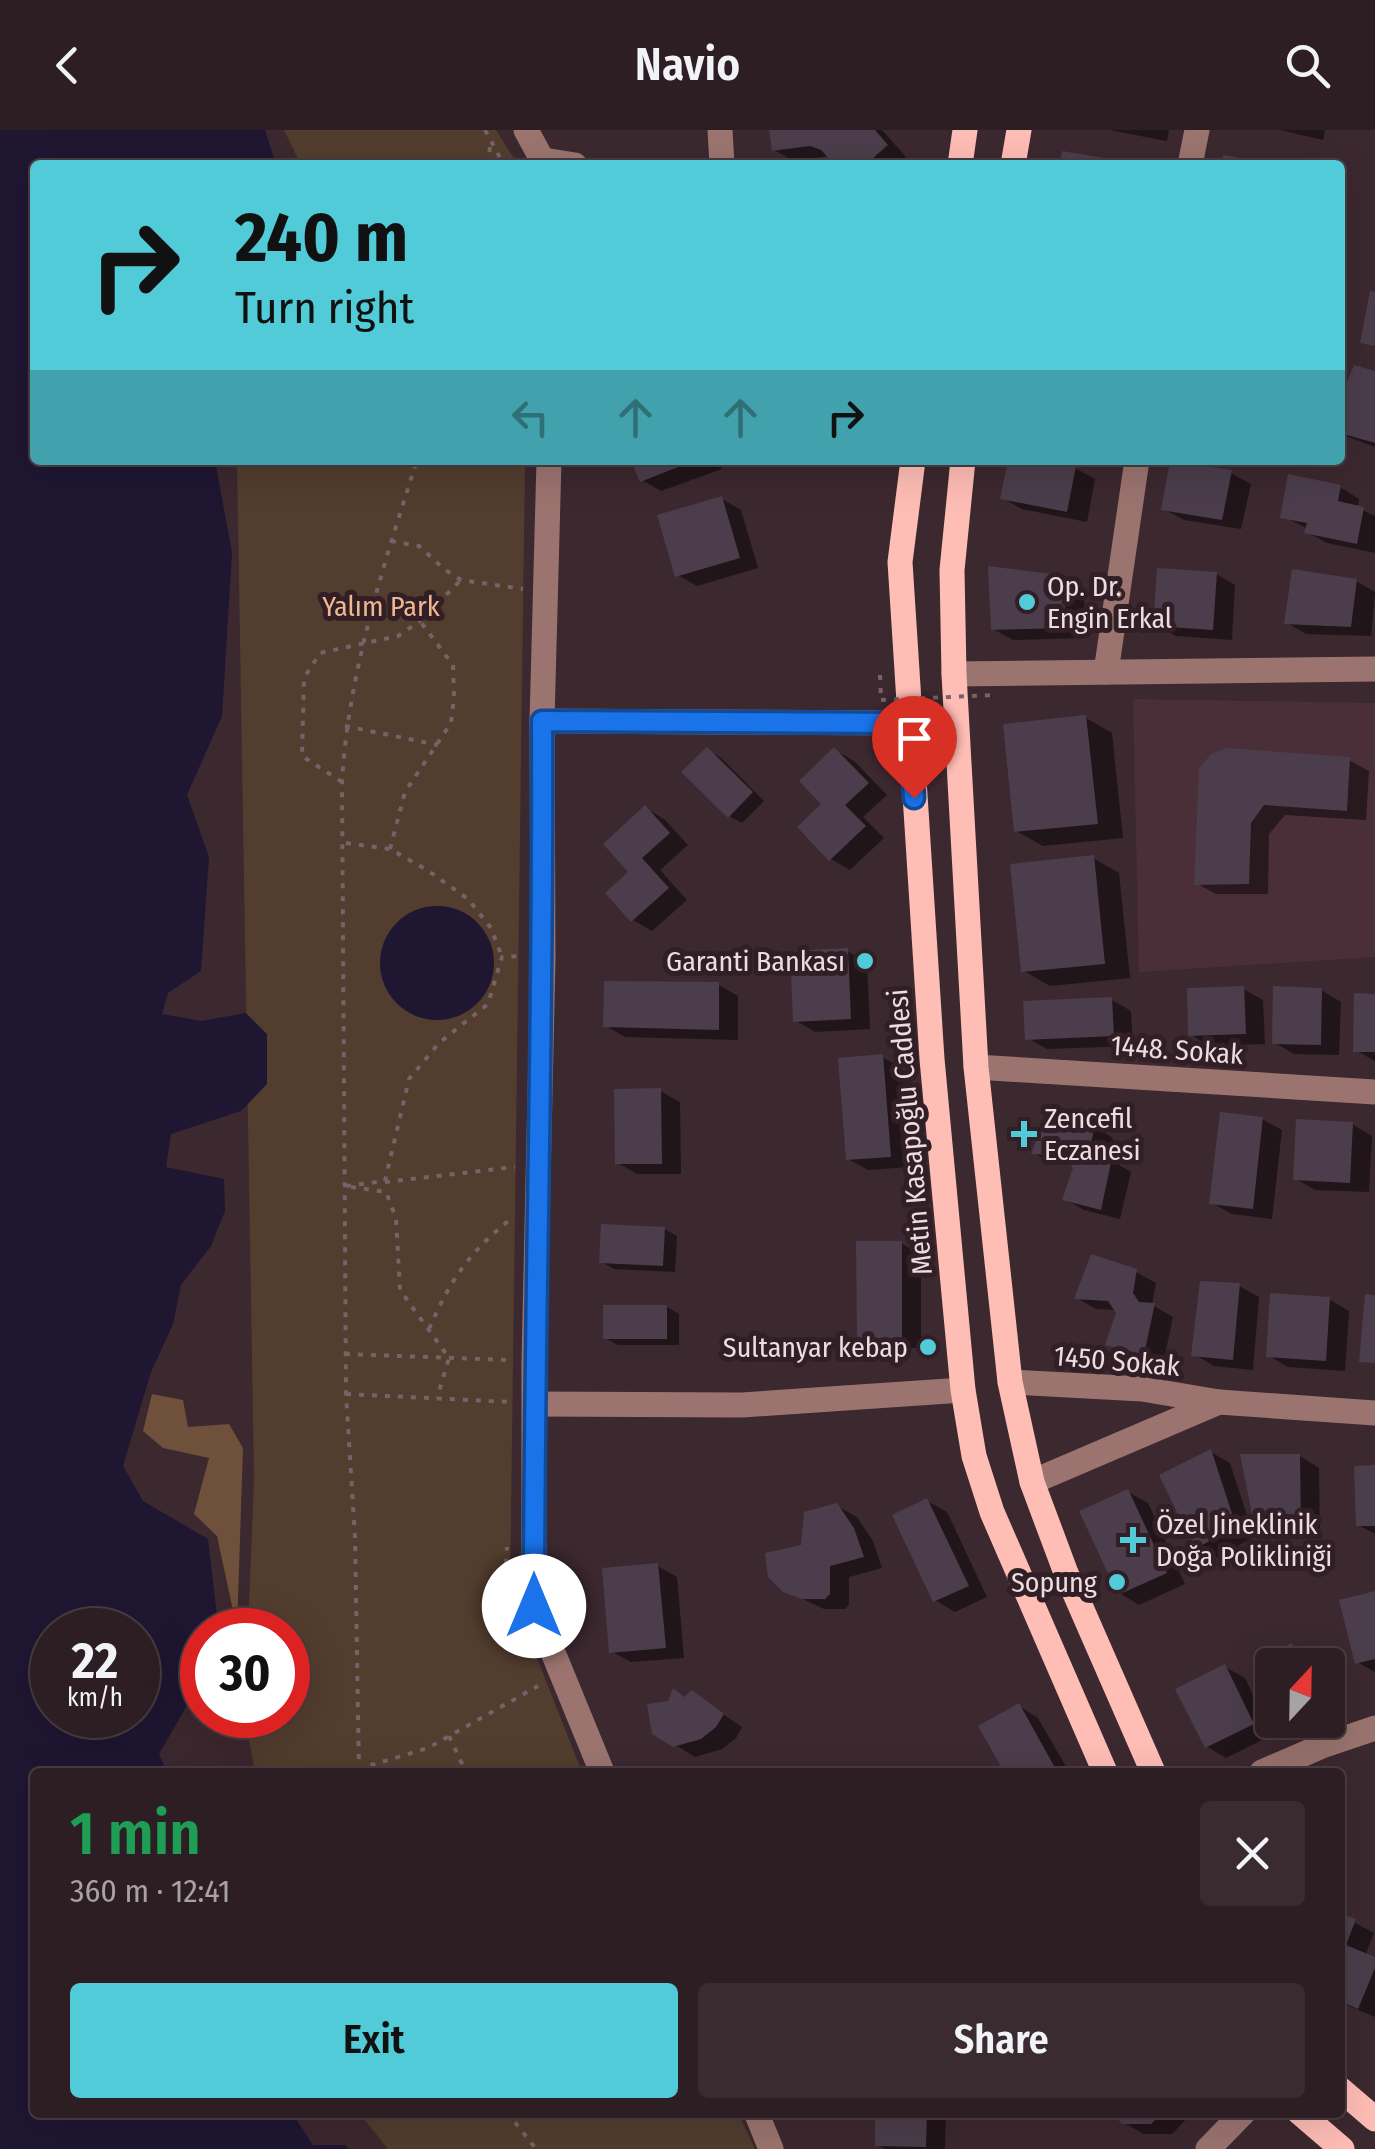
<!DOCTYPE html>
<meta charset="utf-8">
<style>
:root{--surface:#2d1e23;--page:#392b30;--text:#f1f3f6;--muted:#a7a2a6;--line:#483c41;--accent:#52cbd9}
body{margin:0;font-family:"Fira Sans Condensed",sans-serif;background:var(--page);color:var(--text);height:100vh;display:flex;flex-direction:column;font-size:38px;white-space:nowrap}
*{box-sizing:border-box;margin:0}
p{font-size:32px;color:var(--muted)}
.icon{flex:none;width:55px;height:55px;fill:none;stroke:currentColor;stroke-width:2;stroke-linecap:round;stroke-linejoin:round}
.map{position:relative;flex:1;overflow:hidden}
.sheet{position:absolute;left:30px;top:1638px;width:1315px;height:350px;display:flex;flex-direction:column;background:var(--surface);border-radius:10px;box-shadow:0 10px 40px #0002,0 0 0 2px var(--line)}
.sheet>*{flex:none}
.guide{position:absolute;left:30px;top:30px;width:1315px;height:305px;border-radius:10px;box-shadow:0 10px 40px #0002,0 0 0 2px var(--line);background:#52cbd9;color:#111;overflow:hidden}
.needle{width:65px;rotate:22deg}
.fabs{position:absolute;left:1255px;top:1518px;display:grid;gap:20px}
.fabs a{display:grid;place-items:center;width:90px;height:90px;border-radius:10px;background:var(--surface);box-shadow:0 10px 40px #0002,0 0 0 2px var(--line);font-size:50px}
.speed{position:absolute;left:30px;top:1478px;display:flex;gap:20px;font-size:50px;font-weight:700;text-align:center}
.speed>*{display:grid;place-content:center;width:130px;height:130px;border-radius:50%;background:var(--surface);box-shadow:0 10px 40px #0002,0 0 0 2px var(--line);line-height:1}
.speed small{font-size:25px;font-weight:400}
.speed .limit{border:15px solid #d22;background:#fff;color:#111}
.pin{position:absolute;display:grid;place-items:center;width:85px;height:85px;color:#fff;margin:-102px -42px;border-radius:50% 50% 50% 0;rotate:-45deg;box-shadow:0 0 10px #0007}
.pin .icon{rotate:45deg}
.me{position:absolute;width:110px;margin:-55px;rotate:0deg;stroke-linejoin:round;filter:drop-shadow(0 0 8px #0008)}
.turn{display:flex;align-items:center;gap:35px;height:210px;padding:0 40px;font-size:45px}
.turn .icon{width:130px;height:130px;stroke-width:2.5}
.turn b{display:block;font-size:70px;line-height:85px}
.lanes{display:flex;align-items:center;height:95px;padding:0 40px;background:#0003;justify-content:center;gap:50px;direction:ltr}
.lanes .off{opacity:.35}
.round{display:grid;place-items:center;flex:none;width:105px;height:105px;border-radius:10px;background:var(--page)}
.headline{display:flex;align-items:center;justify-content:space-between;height:170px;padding:0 40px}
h1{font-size:60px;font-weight:600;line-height:75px;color:#1e9e55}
.cta{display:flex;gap:20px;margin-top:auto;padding:20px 40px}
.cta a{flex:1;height:115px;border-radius:10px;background:var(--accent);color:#111;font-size:40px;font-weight:600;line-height:115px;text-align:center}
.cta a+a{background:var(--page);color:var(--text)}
header{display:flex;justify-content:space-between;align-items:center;height:130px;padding:0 40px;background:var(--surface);font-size:45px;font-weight:600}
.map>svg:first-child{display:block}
.built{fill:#4a2f39}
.green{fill:#523d2e}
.forest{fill:#6f503a}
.water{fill:#1f1632;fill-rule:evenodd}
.shadow{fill:#0007}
.building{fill:#4b3d4b}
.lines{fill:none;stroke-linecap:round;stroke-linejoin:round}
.path{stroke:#756369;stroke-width:4;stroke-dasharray:5 8;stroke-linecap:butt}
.minor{stroke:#9b746f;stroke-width:25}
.major{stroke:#febdb5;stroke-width:25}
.path-bridge{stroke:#756369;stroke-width:4;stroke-dasharray:5 8;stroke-linecap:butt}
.route-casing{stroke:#114b97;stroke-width:25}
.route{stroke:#1a73e8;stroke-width:18}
.poi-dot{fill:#52cbd9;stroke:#311f25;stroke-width:4}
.labels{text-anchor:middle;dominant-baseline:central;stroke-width:10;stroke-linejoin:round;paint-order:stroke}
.poi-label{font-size:28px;fill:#ebdde1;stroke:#311f25;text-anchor:start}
.park-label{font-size:28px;fill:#eeb78f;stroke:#311f25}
.street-label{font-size:28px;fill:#ebdde1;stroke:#311f25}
</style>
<header><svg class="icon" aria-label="back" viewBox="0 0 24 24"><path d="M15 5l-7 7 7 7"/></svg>Navio<svg class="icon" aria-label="search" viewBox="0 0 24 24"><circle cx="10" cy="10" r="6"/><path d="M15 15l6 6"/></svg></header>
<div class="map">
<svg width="1375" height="2019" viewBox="0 0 1375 2019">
<rect width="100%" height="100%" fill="#3c282f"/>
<path class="built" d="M1133,569l242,4v254l-236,15z"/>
<g class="green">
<path d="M284,0h212l22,35h-217z"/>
<path d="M237,330h288l-15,1130 72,182h-327l-11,-57h44v-85h-40l6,-151z"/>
<path d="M359,1983h379l17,36h-367z"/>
</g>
<path class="forest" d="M152,1264l31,6 5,27 41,-3 14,24 -6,181 -20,-93 -23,-22 15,-56 -46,-10 -20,-17z"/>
<g class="water">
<path d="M0,0h265l11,35h-241v295h180l17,93 -10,163 -35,79 22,62 -8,114 -33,22 -6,21 39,7 45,-8 21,21v50l-26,27 -70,23 -5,33 58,12 1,32 -14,35 -30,39 -8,39 -22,48 -28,94 20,35 65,38 9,77 -1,14h-14v49l-43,75 8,18h-132v340l257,1 21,32h33l3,4h-349zM52,1500h86v85h-86z"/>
<circle cx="437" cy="833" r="57"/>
</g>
<g class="shadow">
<path d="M771,0h111l24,27 -9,8h-59l-8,-9 -36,5 -20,-11z"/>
<path d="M1109,0h60l-2,11z"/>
<path d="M1280,0h45l-2,10z"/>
<path d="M1375,243v74l-35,-13v-27z"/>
<path d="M634,330h85l3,9 -61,22 -19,-11z"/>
<path d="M1010,330h25l40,8 20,11 -8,43 -65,-13 -19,-11z"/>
<path d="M1231,343l20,11 -10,45 -57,-9 -20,-11z"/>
<path d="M1340,357l19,12 -1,9 17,8v37l-48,-10 -20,-11 1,-3 -25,-13z"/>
<path d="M722,369l19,11 17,58 -61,18 -19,-11z"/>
<path d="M1216,444l19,11 -3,55 -56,-4 -20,-11z"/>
<path d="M1066,448l19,11 -2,49 -70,2 -20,-11z"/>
<path d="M1356,451l19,11 -4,44 -65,-2 -19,-11z"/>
<path d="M1086,588l26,15 11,105 -80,8 -27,-15z"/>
<path d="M707,620l13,7 44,44 -22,22 -13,-7z"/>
<path d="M835,620l19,11 33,34 -24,22 21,21 -34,32 -19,-11 -6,-55z"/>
<path d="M1349,630l20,11 -3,49 -81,-5 -16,19 -1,60h-52l-20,-11 5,-113z"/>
<path d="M646,678l19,12 23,25 -28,25 27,30 -35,31 -19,-11 -1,-48z"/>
<path d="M1093,728l26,15 11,105 -80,8 -26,-15z"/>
<path d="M847,821l20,11 3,67 -55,3 -20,-12z"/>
<path d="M719,855l19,11v44l-113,-3 -19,-11z"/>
<path d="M1243,859l20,11 2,44 -55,2 -19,-11z"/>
<path d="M1321,860l20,12 -2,53 -45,-1 -19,-11z"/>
<path d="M1375,866v65l-20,-11z"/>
<path d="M1112,870l19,11 2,35 -86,3 -20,-11z"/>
<path d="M882,927l20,11 8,99 -42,3 -20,-11z"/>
<path d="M660,961l20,11 1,72h-44l-19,-11z"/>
<path d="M1262,989l20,11 -10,89 -40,-5 -20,-11z"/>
<path d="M1352,994l20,12 -3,56 -54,-2 -19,-11z"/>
<path d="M1094,997l19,11 -4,21 22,13 -11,47 -36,-9 -19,-11 11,-34 -23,-1 -19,-11z"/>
<path d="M664,1099l13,7 -2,36 -61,-3 -12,-7z"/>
<path d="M901,1113l20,12v93h-42l-19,-11z"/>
<path d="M1136,1142l20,11 -4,22 21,12 -10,47 -36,-9 -19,-11 9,-34 -21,-1 -19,-11z"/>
<path d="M1239,1156l20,11 -6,73 -39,-4 -20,-12z"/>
<path d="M1329,1169l20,12 -4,60 -57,-4 -19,-11z"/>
<path d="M667,1177l12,7v31h-61l-13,-7z"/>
<path d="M1211,1322l19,11 24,74 -38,21 -19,-11z"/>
<path d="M1300,1326l19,12 1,70 -43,1 -20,-12z"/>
<path d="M1375,1338v66l-17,-9z"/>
<path d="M1128,1362l20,11 37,81 -46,21 -19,-12z"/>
<path d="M927,1371l20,11 40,85 -32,15 -20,-12z"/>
<path d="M837,1376l20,11 16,24 9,27 -33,9v28l-4,4h-21l-40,-19z"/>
<path d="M658,1436l19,11 7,81 -53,4 -20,-11z"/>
<path d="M1375,1464v78l-18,-10z"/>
<path d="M1292,1516l20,11 3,8h-43v32l-16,-35z"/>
<path d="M1225,1537l20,11 27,57 -46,23 -20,-12z"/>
<path d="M1328,1562l13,30 -36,16 -19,-11 -3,-7h45z"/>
<path d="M692,1563l50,34 -6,11 -14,11 -27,8 -40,-25z"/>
<path d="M1019,1576l19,12 31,54h-62l-26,-45z"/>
<path d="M1340,1785l34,18 -9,23 10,4v57l-35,-15z"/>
<path d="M849,1982h97l-1,37h-60l-8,-4 1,-25 -17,-1z"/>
<path d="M1116,1982h77l-21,22h-28l-20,-11z"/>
</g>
<g class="building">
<path d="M769,0h106l13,15 -23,20h-30l-14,-15 -11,-4 -38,5z"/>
<path d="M1062,21l54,9 -1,5h-55z"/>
<path d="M1223,25l45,8v2h-47z"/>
<path d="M1370,161l5,1v54l-15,-3z"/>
<path d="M1354,235l21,6v72l-35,-10v-33z"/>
<path d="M631,330h65l-56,22z"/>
<path d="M1008,330h40l28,6 -9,46 -67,-13z"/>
<path d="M1170,331l62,9 -10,50 -61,-10z"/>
<path d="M1288,344l53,11 -3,16 26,6 -7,37 -53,-11 3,-10 -27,-5z"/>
<path d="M722,366l18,62 -65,19 -18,-62z"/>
<path d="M988,436l78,10 -2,52 -73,2z"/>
<path d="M1157,438l60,4 -4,58 -60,-4z"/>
<path d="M1292,439l65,10 -6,48 -67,-3z"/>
<path d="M1086,585l12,109 -84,8 -11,-108z"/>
<path d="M707,617l46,45 -25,26 -47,-46z"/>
<path d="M834,617l35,36 -24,22 21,21 -37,35 -32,-34 24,-23 -22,-23z"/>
<path d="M1226,618l124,9 -3,54 -83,-6 -13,18 -2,61 -55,1 5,-116 12,-15z"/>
<path d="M645,675l25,28 -28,25 27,30 -38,34 -26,-29 23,-21 -25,-28z"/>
<path d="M1094,725l11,109 -84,8 -11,-108z"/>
<path d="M848,818l3,71 -58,3 -3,-71z"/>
<path d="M604,851l115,1v48l-116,-3z"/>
<path d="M1244,856l2,48 -58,2 -1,-48z"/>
<path d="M1273,856l49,2 -1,57 -49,-1z"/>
<path d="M1354,863l21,1v58h-22z"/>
<path d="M1112,867l2,39 -89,4 -2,-39z"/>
<path d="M883,924l8,103 -45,3 -8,-102z"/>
<path d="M661,958l1,76h-47l-1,-75z"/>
<path d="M1048,979l47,16 -5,23 6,9 16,1 -11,52 -39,-10 11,-32 -9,-12 -33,-2z"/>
<path d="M1220,982l43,5 -10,92 -44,-5z"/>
<path d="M1296,989l57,3 -3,61 -57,-3z"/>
<path d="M601,1094l64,3 -2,39 -64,-3z"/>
<path d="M856,1111h46v98l-45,-1z"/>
<path d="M1091,1124l46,15 -4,24 6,9 16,1 -11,52 -39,-10 11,-32 -8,-12 -34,-2z"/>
<path d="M1200,1151l40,2 -7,77 -42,-4z"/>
<path d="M1270,1163l60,4 -4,64 -60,-4z"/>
<path d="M1365,1164l10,1v68l-16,-1z"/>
<rect x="603" y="1175" width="64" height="34"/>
<path d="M1211,1319l25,77 -41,23 -36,-74z"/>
<path d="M1240,1324h60l1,74 -46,1z"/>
<path d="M1375,1335v61h-19l-2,-60z"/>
<path d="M1128,1359l39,84 -49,22 -39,-84z"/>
<path d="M927,1368l42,88 -36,16 -41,-87z"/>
<path d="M837,1373l17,25 10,29 -34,9v28l-5,5h-23l-19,-7 -15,-15 -3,-24 36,-8 3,-33z"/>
<path d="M658,1433l8,85 -57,5 -7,-85z"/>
<path d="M1375,1461v68l-20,5 -16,-64z"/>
<path d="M1292,1513l10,22h-30v39l-19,-43z"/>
<path d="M1225,1534l29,60 -49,24 -30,-59z"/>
<path d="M673,1558l11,9 8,-7 32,24 -8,13 -15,12 -28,8 -21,-13 -5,-30 21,-3z"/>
<path d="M1019,1573l35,63 -11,6h-39l-26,-46z"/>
<path d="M1340,1783l16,6 -10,26 29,12v11l-17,41 -18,-8z"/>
<path d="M875,1982h52l-1,35 -51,-1z"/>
<path d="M1112,1982h51l-12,12h-29z"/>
</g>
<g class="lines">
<g class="path">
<path d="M485,0l19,35"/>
<path d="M489,35l1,-25"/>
<path d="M391,411l28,5 25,23 17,11 62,9"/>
<path d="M880,545l1,25"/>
<path d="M345,596l93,19"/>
<path d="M342,652l-40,-26 2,-78 16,-25 78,-17 22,-15 41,-41"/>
<path d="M346,713l44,6 37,21 41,29 23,29 11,29"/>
<path d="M390,719l15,-57 46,-69 3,-25 -1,-33 -33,-44"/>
<path d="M385,1052l130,-15"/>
<path d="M346,1056l39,-5 24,-102 30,-36 49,-39 14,-47 17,-1"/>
<path d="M351,1057l35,5 10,26 4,72 49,68 -12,40"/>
<path d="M429,1199c21,-49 41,-78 83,-111"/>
<path d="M345,1224l164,6"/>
<path d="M346,1264l164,8"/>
<path d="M507,1472l-3,-7 3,-48"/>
<path d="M449,1606l17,36"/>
<path d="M358,1639l70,-21 110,-62"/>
<path d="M359,1642l-4,-235 -9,-143 -4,-612c6,-109 42,-218 75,-322"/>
<path d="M507,1982l29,37"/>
</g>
<g class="minor">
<path d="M526,0l19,35"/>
<path d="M720,0l2,35"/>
<path d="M544,30l31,5"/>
<path d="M1190,35l7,-35"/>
<path d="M549,330l-7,261 1,236 -9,406v243l68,166"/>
<path d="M1106,542l31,-212"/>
<path d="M954,544l421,-5"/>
<path d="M542,591l367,2"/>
<path d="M976,937l399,25"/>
<path d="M1010,1252l132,7 77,13 156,11"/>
<path d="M535,1274l207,1 221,-15"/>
<path d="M1032,1352l187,-80"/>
<path d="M1262,1642l60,-26 53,-18"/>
<path d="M756,1982l15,37"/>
<path d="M1208,2019l36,-37"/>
</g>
<g class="major">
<path d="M960,35l5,-35"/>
<path d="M1013,35l6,-35"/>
<path d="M913,330l-13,102 32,497 31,331 11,66 18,56 113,260"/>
<path d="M963,330l-11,110 2,104 22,393 34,315 22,100 34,91 87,199"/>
<path d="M1340,1959l35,30"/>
<path d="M1299,1982l43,37"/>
</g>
<path class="path-bridge" d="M881,570l113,-5"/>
</g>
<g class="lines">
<defs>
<path id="route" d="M534,1476c0,-295 10,-590 8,-885l367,2 5,75"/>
</defs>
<use href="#route" class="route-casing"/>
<use href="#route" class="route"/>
</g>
<g class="poi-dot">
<circle cx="1027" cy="472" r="10"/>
<circle cx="865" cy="831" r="10"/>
<path d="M1019 989h10v10h10v10h-10v10h-10v-10h-10v-10h10z"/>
<circle cx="928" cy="1217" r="10"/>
<path d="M1128 1395h10v10h10v10h-10v10h-10v-10h-10v-10h10z"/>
<circle cx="1117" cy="1452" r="10"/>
</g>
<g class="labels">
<g class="poi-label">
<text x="1047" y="456">Op. Dr.<tspan x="1047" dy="32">Engin Erkal</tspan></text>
<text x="845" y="831" text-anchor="end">Garanti Bankası</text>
<text x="1044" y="988">Zencefil<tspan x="1044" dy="32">Eczanesi</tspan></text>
<text x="908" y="1217" text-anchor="end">Sultanyar kebap</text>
<text x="1156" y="1394">Özel Jineklinik<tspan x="1156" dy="32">Doğa Polikliniği</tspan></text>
<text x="1097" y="1452" text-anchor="end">Sopung</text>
</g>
<g class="park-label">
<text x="381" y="476">Yalım Park</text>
</g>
<g class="street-label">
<text transform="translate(1177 920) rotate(4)">1448. Sokak</text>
<text transform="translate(910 1002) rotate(-95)">Metin Kasapoğlu Caddesi</text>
<text transform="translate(1117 1231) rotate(5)">1450 Sokak</text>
</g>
</g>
</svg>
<div class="fabs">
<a><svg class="needle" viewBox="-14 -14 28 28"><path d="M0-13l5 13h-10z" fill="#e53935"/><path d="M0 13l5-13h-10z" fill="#a7a2a6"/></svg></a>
</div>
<div class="speed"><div>22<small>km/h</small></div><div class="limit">30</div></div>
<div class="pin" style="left:914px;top:668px;background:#d93025"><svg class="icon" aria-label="arrive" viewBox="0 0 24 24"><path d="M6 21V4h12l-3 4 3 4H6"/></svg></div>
<svg class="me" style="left:534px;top:1476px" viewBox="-20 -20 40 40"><circle r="19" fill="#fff"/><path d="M0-13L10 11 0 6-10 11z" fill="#1a73e8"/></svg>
<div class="guide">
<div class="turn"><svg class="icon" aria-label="right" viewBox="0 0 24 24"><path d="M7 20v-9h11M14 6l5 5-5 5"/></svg><div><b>240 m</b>Turn right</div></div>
<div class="lanes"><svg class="icon off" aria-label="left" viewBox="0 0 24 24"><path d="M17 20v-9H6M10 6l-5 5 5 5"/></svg><svg class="icon off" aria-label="ahead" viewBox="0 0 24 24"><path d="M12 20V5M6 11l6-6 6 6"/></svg><svg class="icon off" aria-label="ahead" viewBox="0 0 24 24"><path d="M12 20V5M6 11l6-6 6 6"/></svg><svg class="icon" aria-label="right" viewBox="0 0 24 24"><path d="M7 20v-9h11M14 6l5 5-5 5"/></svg></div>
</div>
<section class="sheet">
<div class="headline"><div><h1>1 min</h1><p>360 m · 12:41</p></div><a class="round"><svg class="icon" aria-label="close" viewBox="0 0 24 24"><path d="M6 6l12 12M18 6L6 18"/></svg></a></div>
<div class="cta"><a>Exit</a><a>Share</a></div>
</section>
</div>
